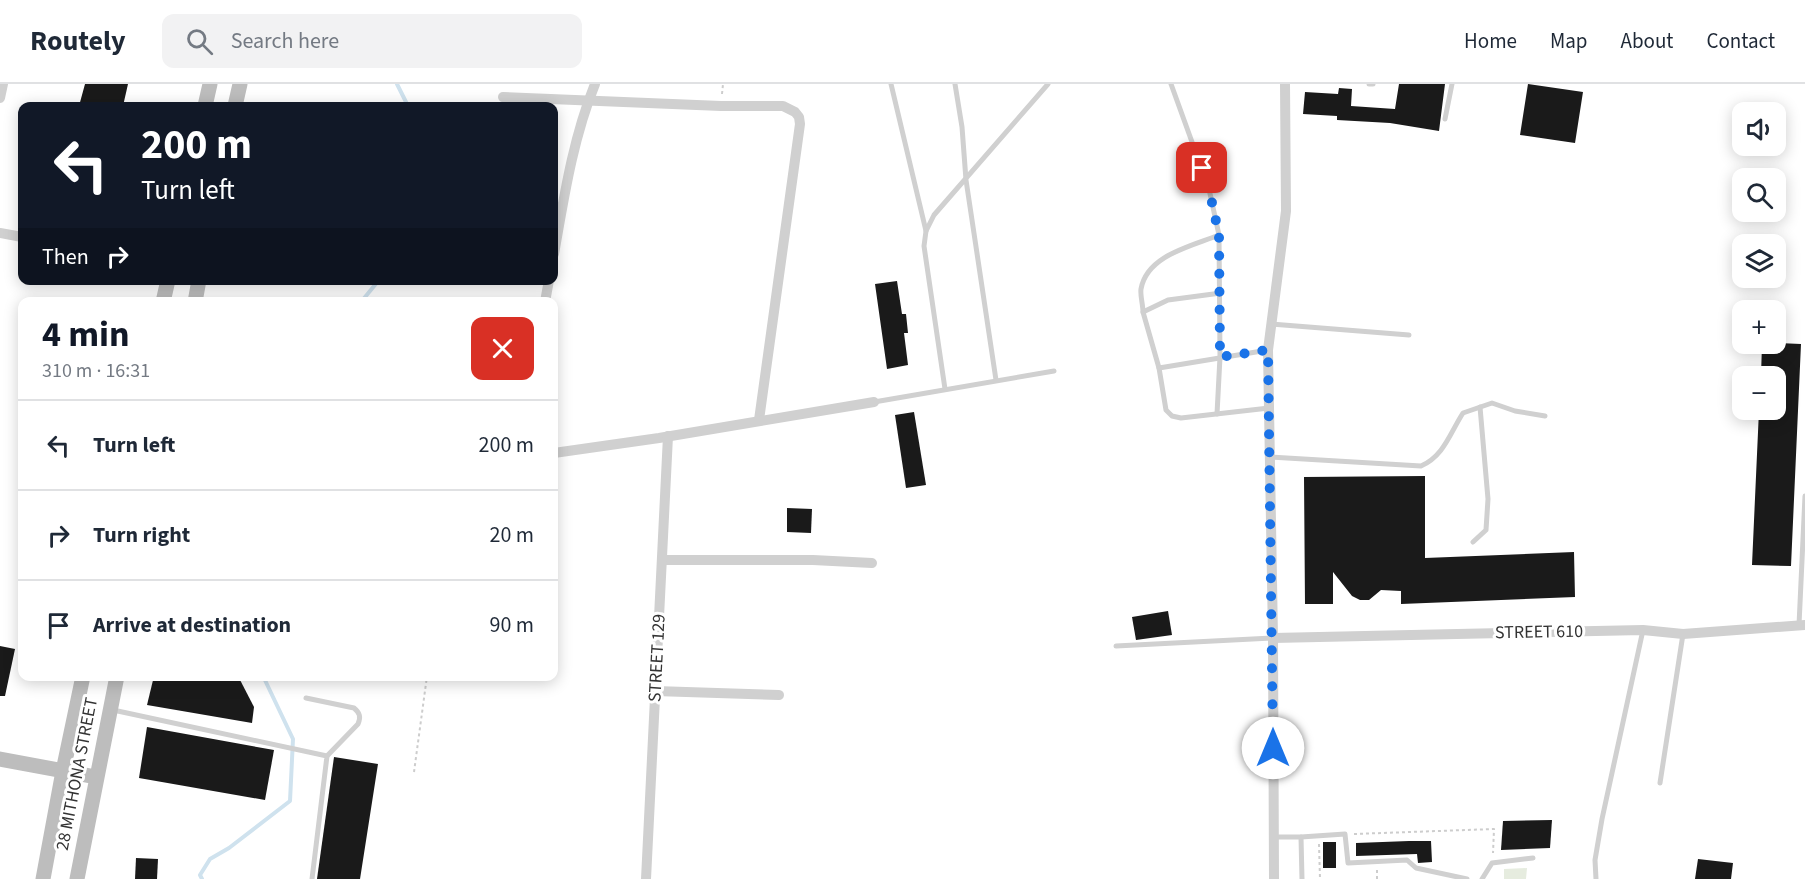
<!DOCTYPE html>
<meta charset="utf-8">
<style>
:root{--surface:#fff;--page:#f2f2f3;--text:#1f2937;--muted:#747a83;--line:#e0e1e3;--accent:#111827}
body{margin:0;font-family:"Source Sans 3",sans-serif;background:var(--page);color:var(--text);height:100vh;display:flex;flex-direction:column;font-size:22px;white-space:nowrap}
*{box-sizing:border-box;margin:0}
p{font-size:20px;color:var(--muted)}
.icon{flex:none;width:33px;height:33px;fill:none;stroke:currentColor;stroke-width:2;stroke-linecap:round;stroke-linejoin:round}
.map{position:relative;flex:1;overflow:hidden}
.details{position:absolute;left:18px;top:213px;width:540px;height:384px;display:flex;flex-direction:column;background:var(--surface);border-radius:12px;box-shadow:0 3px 15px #0003}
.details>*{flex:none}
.guide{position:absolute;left:18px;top:18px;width:540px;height:183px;border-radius:12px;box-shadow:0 3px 15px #0003;background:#111827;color:#fff;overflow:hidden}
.fabs{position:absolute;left:1732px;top:18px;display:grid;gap:12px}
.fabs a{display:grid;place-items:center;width:54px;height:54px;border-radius:12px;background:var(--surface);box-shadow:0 3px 15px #0003;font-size:30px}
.pin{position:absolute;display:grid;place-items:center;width:51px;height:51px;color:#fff;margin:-26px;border-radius:12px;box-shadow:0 3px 9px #0006}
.me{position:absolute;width:66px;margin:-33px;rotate:0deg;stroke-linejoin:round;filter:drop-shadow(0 0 4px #0008)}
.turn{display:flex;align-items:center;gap:21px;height:126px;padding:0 24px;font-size:27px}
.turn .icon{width:78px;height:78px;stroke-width:2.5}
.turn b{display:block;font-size:42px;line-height:51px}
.then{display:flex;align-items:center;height:57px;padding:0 24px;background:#0003;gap:12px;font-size:22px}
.round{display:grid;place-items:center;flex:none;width:63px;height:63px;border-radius:12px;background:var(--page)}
.summary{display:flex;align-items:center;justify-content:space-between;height:102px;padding:0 24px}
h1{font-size:36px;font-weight:700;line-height:45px;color:var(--accent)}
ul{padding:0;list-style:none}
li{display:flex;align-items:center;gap:18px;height:90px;padding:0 24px;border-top:2px solid var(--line)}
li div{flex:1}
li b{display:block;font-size:22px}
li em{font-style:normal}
header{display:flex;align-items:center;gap:36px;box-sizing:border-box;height:84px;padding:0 30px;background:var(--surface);border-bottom:2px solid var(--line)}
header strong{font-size:28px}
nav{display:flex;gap:33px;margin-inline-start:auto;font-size:21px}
.search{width:420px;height:54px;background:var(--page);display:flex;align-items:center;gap:15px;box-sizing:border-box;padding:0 21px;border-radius:12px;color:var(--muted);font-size:22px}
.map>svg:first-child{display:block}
.green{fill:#e6ecdf}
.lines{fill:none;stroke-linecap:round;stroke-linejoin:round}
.stream{stroke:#cfe2ee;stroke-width:4}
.building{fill:#1a1a1a}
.path{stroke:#cdcdcd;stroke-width:2;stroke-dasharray:3 3;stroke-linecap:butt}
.lane{stroke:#d0d0d0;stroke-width:5}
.street{stroke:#d0d0d0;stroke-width:10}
.secondary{stroke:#bdbdbd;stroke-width:15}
.route{stroke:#1a73e8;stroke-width:10;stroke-dasharray:0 18}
.labels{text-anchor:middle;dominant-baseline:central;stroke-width:6;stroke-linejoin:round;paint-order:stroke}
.street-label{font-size:18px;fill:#333;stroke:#fff}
</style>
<header>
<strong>Routely</strong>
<div class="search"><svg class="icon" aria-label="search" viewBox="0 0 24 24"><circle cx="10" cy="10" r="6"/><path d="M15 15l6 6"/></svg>Search here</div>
<nav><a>Home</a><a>Map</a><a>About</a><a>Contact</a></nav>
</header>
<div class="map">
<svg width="1805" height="795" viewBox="0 0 1805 795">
<rect width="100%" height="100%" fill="#fff"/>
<path class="green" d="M1527,784l-1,11h-22v-10z"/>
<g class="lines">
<g class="stream">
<path d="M397,0l11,22"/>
<path d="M361,218l18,-22"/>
<path d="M202,795l-2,-4 10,-16 19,-11 61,-47 3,-62 -30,-63"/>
</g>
</g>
<g class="building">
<path d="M85,0h43l-5,22h-44z"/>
<path d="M1399,0h46l-6,47 -49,-8 -53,-3v-4l-34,-2 2,-22 33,2 1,-6 13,1 -1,17 44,3z"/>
<path d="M1528,0l55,8 -8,51 -55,-8z"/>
<path d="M897,197l5,33h4l2,19h-4l4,32 -21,4 -12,-85z"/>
<path d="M1776,259l25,1 -10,222 -39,-1 7,-155h17v-34h-15l1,-32z"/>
<path d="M914,328l12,73 -20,3 -11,-73z"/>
<path d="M1425,392v82l149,-6 1,45 -174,7v-13l-20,-1 -12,10h-9l-8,-4 -19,-24v32h-28l-1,-127z"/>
<path d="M787,424l25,1 -1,24 -24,-1z"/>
<path d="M1168,527l4,24 -36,5 -4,-23z"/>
<path d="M0,562l15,3 -10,47h-5z"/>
<path d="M154,592h84l16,31 -2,16 -105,-18z"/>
<path d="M147,643l127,23 -9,50 -126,-22z"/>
<path d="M334,673l44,7 -18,115h-43z"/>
<path d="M1552,736l-2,28 -49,2 2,-29z"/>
<path d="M1409,757h22l1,21 -14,1 -1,-9 -61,2v-13z"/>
<rect x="1323" y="758" width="13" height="26"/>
<path d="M136,774l22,1 -1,20h-22z"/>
<path d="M1698,775l35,4 -2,16h-36z"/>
</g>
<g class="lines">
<g class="path">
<path d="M722,10l1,-10"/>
<path d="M414,688l13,-96"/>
<path d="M1354,750l140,-5 -1,24"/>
<path d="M1319,760l1,35"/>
<path d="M1377,795v-9"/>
</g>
<g class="lane">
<path d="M891,0l35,147"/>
<path d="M955,0l7,43 4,53 30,200"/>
<path d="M1171,0l38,105 10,46 1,122 -3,57"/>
<path d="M1369,0h4"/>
<path d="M1445,35l7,-35"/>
<path d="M1221,209l-53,7 -25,12 16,56 7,42 6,6 9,2 88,-10"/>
<path d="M1143,228c0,-7 -3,-17 -2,-23 6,-34 51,-43 78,-54"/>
<path d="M1271,240l138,11"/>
<path d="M1159,284l109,-18"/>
<path d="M945,305l-21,-143 2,-15 8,-16 114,-131"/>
<path d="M874,318l180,-31"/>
<path d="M1270,373l151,9c23,-10 29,-33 42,-53l29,-10 23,8 30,5"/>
<path d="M1473,458l13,-12 2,-31 -8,-92"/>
<path d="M1799,541l6,-129"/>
<path d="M1116,562l157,-8"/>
<path d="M306,614l48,10c6,5 7,9 4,16l-31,32"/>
<path d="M113,626l214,46 -15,123"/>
<path d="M1660,699l23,-149"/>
<path d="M1275,753h26l1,42"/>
<path d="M1301,753l44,-3 3,29 59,-3 9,8 51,11"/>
<path d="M1482,795l10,-16 41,-5"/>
<path d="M1596,795l-1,-19 7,-41 41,-189"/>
</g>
<g class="street">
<path d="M503,13l218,9h62l12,6 4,5 1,7 -41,296"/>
<path d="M0,14l3,-14"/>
<path d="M0,149l22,4"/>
<path d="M554,170c10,-57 19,-116 41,-170"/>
<path d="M545,218l4,-22"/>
<path d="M554,369l105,-15 215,-36"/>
<path d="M662,476h151l59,3"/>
<path d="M1273,554l370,-8 40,4 122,-9"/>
<path d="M655,607l124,4"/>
<path d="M646,795l22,-443"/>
<path d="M1274,795l-1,-241 -5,-288 18,-139 -1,-127"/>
</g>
<g class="secondary">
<path d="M205,22l5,-22"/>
<path d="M235,22l5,-22"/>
<path d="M163,218l5,-22"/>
<path d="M195,218l4,-22"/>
<path d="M0,675l96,18"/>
<path d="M43,795l20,-108 20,-95"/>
<path d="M77,795l40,-203"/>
</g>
</g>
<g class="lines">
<path class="route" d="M1202,84l7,21 10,46 1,122 48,-7 5,398"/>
</g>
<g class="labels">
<g class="street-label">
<text transform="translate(1539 548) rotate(-1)">STREET 610</text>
<text transform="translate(657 574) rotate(-87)">STREET 129</text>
<text transform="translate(77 690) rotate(-79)">28 MITHONA STREET</text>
</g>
</g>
</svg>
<div class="fabs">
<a><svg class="icon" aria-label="sound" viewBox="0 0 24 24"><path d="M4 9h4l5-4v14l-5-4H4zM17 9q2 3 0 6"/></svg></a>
<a><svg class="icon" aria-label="search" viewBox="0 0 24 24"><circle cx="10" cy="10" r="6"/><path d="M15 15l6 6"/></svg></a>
<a><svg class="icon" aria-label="layers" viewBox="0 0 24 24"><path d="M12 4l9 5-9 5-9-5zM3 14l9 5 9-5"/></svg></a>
<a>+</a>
<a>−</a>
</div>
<div class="pin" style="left:1202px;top:84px;background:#d93025"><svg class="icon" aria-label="arrive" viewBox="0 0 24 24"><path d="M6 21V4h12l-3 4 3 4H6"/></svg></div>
<svg class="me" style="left:1273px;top:664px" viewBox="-20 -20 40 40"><circle r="19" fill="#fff"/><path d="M0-13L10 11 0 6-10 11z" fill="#1a73e8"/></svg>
<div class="guide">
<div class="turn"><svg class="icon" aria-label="left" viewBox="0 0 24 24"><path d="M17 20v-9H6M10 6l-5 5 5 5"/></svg><div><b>200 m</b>Turn left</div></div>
<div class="then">Then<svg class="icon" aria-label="right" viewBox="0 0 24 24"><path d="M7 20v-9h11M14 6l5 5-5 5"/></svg></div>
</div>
<section class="details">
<div class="summary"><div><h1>4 min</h1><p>310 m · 16:31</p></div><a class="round" style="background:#d93025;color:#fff"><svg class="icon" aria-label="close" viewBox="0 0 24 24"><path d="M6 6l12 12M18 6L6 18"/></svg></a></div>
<ul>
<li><svg class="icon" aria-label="left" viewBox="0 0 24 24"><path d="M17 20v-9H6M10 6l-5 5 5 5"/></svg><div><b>Turn left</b></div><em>200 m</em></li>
<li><svg class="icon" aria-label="right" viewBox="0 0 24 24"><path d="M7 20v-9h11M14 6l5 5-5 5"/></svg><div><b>Turn right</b></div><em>20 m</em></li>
<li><svg class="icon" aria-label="arrive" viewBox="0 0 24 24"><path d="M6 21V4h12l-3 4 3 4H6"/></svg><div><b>Arrive at destination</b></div><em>90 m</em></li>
</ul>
</section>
</div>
